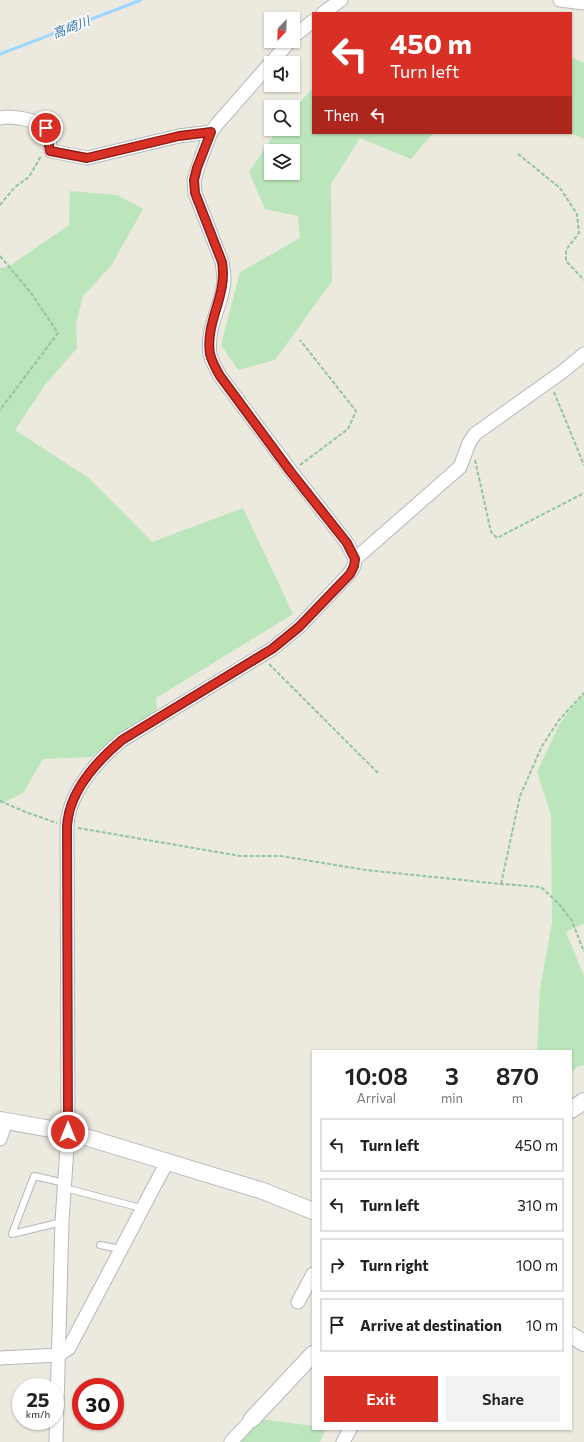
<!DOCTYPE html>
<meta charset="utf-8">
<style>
:root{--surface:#fff;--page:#f2f2f2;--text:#222;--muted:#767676;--line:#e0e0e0;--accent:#d93025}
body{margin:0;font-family:Commissioner,"Noto Sans JP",sans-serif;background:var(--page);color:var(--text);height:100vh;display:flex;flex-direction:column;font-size:15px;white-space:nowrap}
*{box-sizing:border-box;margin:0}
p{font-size:13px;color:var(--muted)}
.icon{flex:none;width:22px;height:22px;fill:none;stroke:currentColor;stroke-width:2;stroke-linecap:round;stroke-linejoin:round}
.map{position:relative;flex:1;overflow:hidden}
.side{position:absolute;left:312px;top:1050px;width:260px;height:380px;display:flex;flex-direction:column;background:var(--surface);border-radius:0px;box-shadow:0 1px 3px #0004}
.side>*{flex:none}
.hud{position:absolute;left:312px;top:12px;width:260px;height:122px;border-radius:0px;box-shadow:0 1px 3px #0004;background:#d93025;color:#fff;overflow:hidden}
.needle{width:26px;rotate:203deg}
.tools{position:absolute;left:264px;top:12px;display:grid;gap:8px}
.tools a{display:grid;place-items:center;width:36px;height:36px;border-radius:0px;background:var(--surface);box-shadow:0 1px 3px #0004;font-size:20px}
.speed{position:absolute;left:12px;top:1378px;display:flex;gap:8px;font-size:20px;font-weight:700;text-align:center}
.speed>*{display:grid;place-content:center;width:52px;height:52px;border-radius:50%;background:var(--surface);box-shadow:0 1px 3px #0004;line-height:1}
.speed small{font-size:10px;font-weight:400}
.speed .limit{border:6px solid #d22;background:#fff;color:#111}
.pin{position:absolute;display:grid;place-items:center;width:34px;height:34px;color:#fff;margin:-17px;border:2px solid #fff;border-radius:50%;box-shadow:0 1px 4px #0007}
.me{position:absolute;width:44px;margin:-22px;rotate:0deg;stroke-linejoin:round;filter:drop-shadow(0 0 3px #0008)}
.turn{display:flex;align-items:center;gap:14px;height:84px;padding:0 12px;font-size:18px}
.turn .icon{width:52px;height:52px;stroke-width:2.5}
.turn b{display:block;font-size:28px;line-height:34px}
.then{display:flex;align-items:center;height:38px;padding:0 12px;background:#0003;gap:8px;font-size:15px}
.eta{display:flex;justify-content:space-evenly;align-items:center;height:68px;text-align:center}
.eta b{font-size:24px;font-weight:600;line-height:28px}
.cta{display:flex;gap:8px;margin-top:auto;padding:8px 12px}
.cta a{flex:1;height:46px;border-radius:0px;background:var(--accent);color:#fff;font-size:16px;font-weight:600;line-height:46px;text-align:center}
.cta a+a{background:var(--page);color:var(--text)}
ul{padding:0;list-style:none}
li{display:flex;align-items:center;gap:12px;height:54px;margin:0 8px 6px;padding:0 4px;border:2px solid var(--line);border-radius:0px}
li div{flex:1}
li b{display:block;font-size:15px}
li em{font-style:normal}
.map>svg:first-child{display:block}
.green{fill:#bbe5ba;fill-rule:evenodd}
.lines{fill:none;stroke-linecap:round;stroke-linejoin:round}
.stream{stroke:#9dd6ff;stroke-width:3}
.service-casing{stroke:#b5b8bd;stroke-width:8}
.minor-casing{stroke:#b5b8bd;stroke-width:15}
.tertiary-casing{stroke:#b5b8bd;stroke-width:18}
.path{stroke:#92c49f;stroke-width:2;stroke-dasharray:4 2;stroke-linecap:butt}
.service{stroke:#fff;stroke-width:6}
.minor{stroke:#fff;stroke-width:13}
.tertiary{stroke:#fff;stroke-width:16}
.route-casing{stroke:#8d1f18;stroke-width:10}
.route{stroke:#d93025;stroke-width:7}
.labels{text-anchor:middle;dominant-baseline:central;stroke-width:3;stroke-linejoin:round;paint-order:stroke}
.water-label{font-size:13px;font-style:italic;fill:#3877b3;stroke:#fff}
</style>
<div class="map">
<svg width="584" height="1442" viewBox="0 0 584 1442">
<rect width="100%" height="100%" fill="#ece9df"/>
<g class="green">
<path d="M571,57l13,6v76l-13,-6z"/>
<path d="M313,88v45h120l-22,26 -51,-21 -29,46 1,97 -57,79 -37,10 -17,-25 19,-73 60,-34 -2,-22 -33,-7 -16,-37 29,-43h15v-19zM271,151h22v22h-22z"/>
<path d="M70,191l47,4 26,14 -32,57 -28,30 -7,28 1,24 -32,37 -30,45 75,49 62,63 91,-34 50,106 -137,84 1,11 -66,48 -48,2 -20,34 -23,11v-536l8,-1 61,-42z"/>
<path d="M584,693v230l-18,9 18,44v89l-7,2 -6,6v-22h-34l3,-62 12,-66 -1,-108 -14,-43 23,-49z"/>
<path d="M260,1419l53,7v3l12,1 -5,12h-79z"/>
</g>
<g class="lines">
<path class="stream" d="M0,54l141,-54"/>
<defs>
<g id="service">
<path d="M65,1188l76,20"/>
<path d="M62,1222l-50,12 22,-58 31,7"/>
<path d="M100,1245l20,4"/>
</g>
<g id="minor">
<path d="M560,0l24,3"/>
<path d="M323,13l18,-13"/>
<path d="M293,37l20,-16"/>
<path d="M0,118c9,-3 38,2 44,9 5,5 5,17 7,24l36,7 92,-22 32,-4"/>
<path d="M355,559l105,-92 9,-24 6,-9 87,-62 22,-18"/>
<path d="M0,1139l6,-18"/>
<path d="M298,1302l15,-28"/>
<path d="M0,1358l59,-3 10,-7 98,-186"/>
<path d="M56,1442l6,-220 6,-90 -1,-306c2,-34 30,-65 55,-86l150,-91 27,-22 50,-53 5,-8 1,-7 -8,-16 -56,-72 -71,-95c-4,-7 -8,-14 -10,-22 -4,-27 12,-48 14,-73 0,-6 -1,-13 -2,-19l-27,-69 -1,-13 7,-22 10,-26 7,-9 72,-82"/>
<path d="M231,1442l21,-23"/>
<path d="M343,1442l7,-13"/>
</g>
<g id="tertiary">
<path d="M571,1110l13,-9"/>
<path d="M0,1120l68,12 11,3 184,56 50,20"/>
<path d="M571,1335l13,8"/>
<path d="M252,1419l61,-65"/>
</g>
</defs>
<use href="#service" class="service-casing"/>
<use href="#minor" class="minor-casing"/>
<use href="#tertiary" class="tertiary-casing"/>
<g class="path">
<path d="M518,154l42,34 17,26 2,19 -13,17v11l18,19"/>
<path d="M0,205l15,-18 14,-10 12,-21"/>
<path d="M0,256l31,37 27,40 -58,77"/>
<path d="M554,392l30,73"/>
<path d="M475,460l16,72 6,6 87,-45"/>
<path d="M300,465l48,-36 8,-18 -56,-71"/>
<path d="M269,664l109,109"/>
<path d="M0,801l23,10 34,12"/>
<path d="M78,828l162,28h41l85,14 135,14 40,3 18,17 13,17 12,31"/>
<path d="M501,884l19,-88 22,-50 17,-26 25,-27"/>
</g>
<use href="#service" class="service"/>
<use href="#minor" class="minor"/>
<use href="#tertiary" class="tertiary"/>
</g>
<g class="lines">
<defs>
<path id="route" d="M46,128l4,23 37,7 92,-22 32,-4 -14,36 -3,12 1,13 27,69c6,34 -17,59 -12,92 2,8 6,15 10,22l70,95 57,72 8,16 -1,7 -4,8 -51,53 -27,22 -150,91c-25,21 -53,52 -55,86l1,306"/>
</defs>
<use href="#route" class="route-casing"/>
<use href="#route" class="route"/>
</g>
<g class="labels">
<g class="water-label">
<text transform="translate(71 27) rotate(-21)">高崎川</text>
</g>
</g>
</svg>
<div class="tools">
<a><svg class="needle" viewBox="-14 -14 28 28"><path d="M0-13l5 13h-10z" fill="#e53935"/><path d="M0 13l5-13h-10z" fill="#767676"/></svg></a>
<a><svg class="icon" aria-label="sound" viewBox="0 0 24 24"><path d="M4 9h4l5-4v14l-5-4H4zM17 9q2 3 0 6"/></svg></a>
<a><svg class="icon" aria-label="search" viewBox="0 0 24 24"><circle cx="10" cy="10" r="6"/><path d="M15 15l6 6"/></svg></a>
<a><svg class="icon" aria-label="layers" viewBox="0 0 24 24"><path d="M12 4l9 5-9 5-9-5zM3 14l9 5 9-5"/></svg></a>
</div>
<div class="speed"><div>25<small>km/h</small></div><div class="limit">30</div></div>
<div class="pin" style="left:46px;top:128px;background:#d93025"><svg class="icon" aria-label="arrive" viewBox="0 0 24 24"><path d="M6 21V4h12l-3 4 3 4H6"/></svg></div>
<svg class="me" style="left:68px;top:1132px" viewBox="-20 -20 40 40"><circle r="17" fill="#d93025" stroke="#fff" stroke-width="3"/><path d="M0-11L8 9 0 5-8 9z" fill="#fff"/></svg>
<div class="hud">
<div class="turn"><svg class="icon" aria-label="left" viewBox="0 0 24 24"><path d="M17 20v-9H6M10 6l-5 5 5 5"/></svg><div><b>450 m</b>Turn left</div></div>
<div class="then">Then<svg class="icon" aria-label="left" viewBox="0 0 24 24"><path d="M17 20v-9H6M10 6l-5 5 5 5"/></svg></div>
</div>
<section class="side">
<div class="eta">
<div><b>10:08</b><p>Arrival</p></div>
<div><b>3</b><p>min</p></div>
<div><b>870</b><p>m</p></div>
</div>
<ul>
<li><svg class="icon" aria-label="left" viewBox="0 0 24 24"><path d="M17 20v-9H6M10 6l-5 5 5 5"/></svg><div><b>Turn left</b></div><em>450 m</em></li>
<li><svg class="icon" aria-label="left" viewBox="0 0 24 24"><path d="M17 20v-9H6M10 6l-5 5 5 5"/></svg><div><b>Turn left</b></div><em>310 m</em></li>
<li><svg class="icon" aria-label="right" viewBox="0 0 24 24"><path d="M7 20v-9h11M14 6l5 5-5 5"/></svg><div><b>Turn right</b></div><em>100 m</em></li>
<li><svg class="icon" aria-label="arrive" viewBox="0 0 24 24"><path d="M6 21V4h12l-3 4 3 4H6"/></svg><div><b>Arrive at destination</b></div><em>10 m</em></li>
</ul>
<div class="cta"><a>Exit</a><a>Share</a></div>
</section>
</div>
